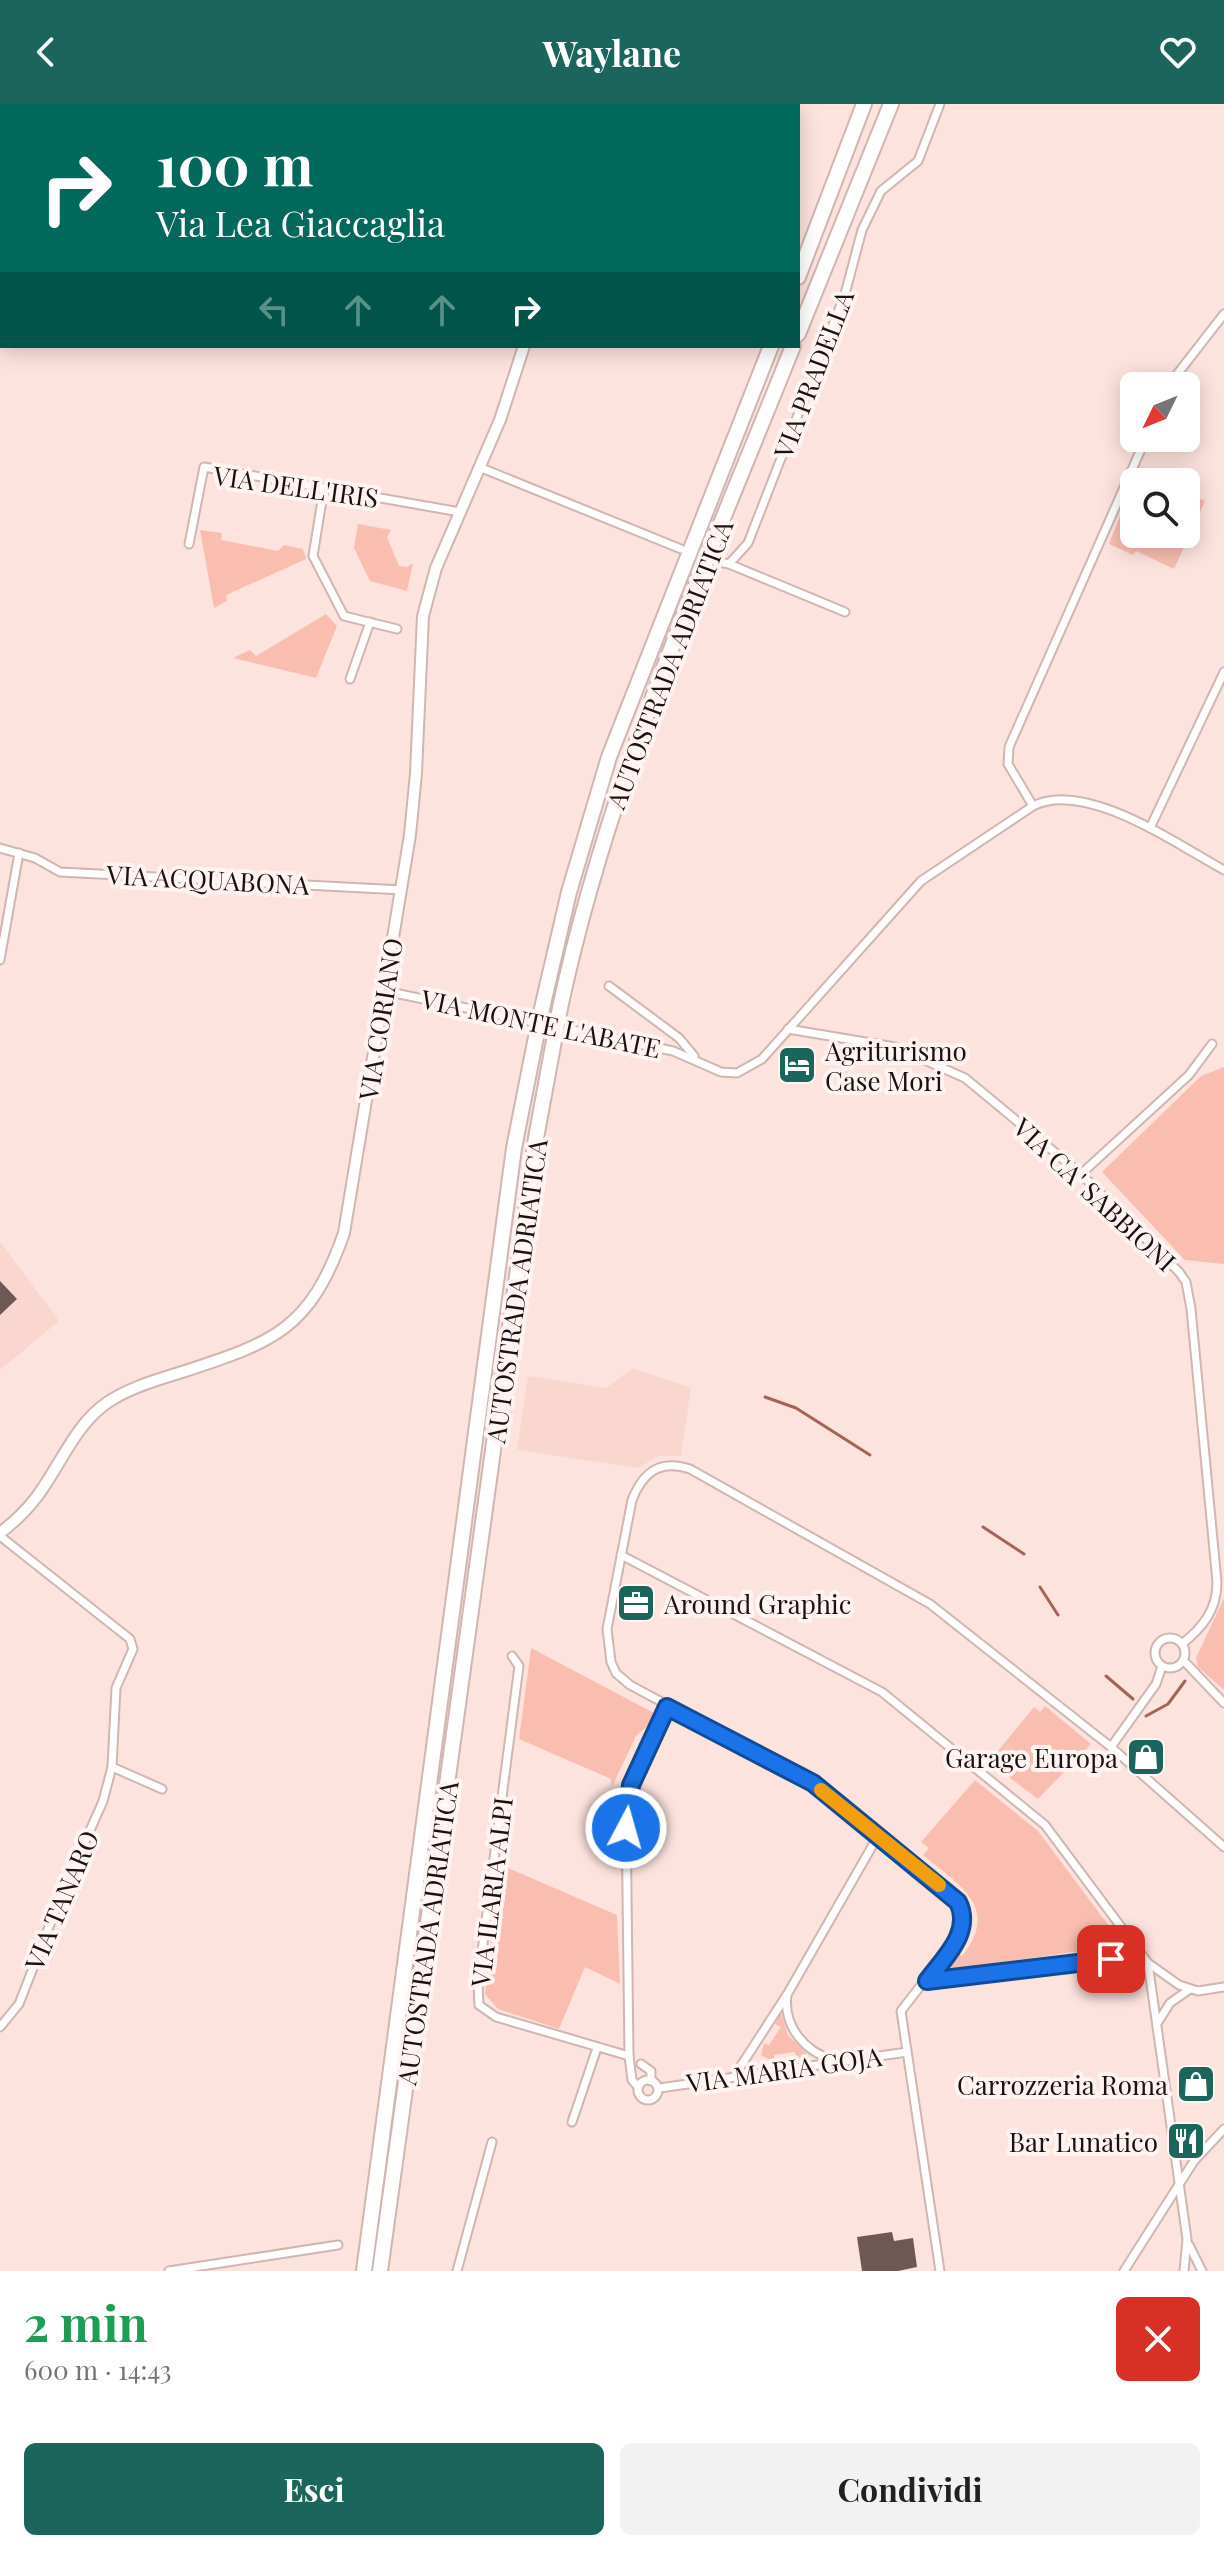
<!DOCTYPE html>
<html lang="it">
<meta charset="utf-8">
<style>
:root{--surface:#fff;--page:#f2f2f2;--text:#202124;--muted:#757577;--accent:#1b655c}
body{margin:0;font-family:"Playfair Display",serif;background:var(--page);color:var(--text);height:100vh;display:flex;flex-direction:column;font-size:30px;white-space:nowrap}
*{box-sizing:border-box;margin:0}
p{font-size:26px;color:var(--muted)}
.icon{flex:none;width:44px;height:44px;fill:none;stroke:currentColor;stroke-width:2;stroke-linecap:round;stroke-linejoin:round}
.map{position:relative;height:2167px;overflow:hidden}
.details{display:flex;flex-direction:column;background:var(--surface);flex:1}
.details>*{flex:none}
.guide{position:absolute;left:0px;top:0px;width:800px;height:244px;box-shadow:0 4px 20px #0003;background:#00695c;color:#fff;overflow:hidden}
.needle{width:52px;rotate:227deg}
.fabs{position:absolute;left:1120px;top:268px;display:grid;gap:16px}
.fabs a{display:grid;place-items:center;width:80px;height:80px;border-radius:12px;background:var(--surface);box-shadow:0 4px 20px #0003;font-size:40px}
.pin{position:absolute;display:grid;place-items:center;width:68px;height:68px;color:#fff;margin:-34px;border-radius:16px;box-shadow:0 4px 12px #0006}
.me{position:absolute;width:88px;margin:-44px;rotate:6deg;stroke-linejoin:round;filter:drop-shadow(0 0 6px #0008)}
.turn{display:flex;align-items:center;gap:28px;height:168px;padding:0 24px;font-size:36px}
.turn .icon{width:104px;height:104px;stroke-width:2.5}
.turn b{display:block;font-size:56px;line-height:68px}
.lanes{display:flex;align-items:center;height:76px;padding:0 24px;background:#0003;justify-content:center;gap:40px;direction:ltr}
.lanes .off{opacity:.35}
.round{display:grid;place-items:center;flex:none;width:84px;height:84px;border-radius:12px;background:var(--page)}
.summary{display:flex;align-items:center;justify-content:space-between;height:136px;padding:0 24px}
h1{font-size:48px;font-weight:700;line-height:60px;color:#1e9e55}
.cta{display:flex;gap:16px;margin-top:auto;padding:16px 24px}
.cta a{flex:1;height:92px;border-radius:12px;background:var(--accent);color:#fff;font-size:32px;font-weight:700;line-height:92px;text-align:center}
.cta a+a{background:var(--page);color:var(--text)}
header{display:flex;justify-content:space-between;align-items:center;height:104px;padding:0 24px;background:var(--accent);color:#fff;font-size:36px;font-weight:700}
.map>svg:first-child{display:block}
.built{fill:#f9d7ce}
.green{fill:#f9beb0}
.lines{fill:none;stroke-linecap:round;stroke-linejoin:round}
.stream{stroke:#a46455;stroke-width:3}
.building{fill:#6e5853}
.street-casing{stroke:#cfb6b0;stroke-width:11}
.secondary-casing{stroke:#cfb6b0;stroke-width:14}
.highway-casing{stroke:#cfb6b0;stroke-width:18}
.street{stroke:#fff;stroke-width:7}
.secondary{stroke:#fff;stroke-width:10}
.highway{stroke:#fff;stroke-width:14}
.highway-bridge-casing{stroke:#cfb6b0;stroke-width:18;stroke-linecap:butt}
.highway-bridge{stroke:#fff;stroke-width:14}
.route-casing{stroke:#114b97;stroke-width:20}
.route{stroke:#1a73e8;stroke-width:14}
.slow{stroke:#f59e0b;stroke-width:14}
.labels{text-anchor:middle;dominant-baseline:central;stroke-width:8;stroke-linejoin:round;paint-order:stroke}
.street-label{font-size:26px;fill:#1a1210;stroke:#fff4f2}
.poi-label{font-size:26px;fill:#1a1210;stroke:#fff4f2;text-anchor:end}
</style>
<header><svg class="icon" aria-label="back" viewBox="0 0 24 24"><path d="M15 5l-7 7 7 7"/></svg>Waylane<svg class="icon" aria-label="heart" viewBox="0 0 24 24"><path d="M12 20l-8-8c-3-5 5-10 8-4 3-6 11-1 8 4z"/></svg></header>
<div class="map">
<svg width="1224" height="2167" viewBox="0 0 1224 2167">
<rect width="100%" height="100%" fill="#fde3dd"/>
<g class="built">
<path d="M0,1138l59,79 -59,49z"/>
<path d="M633,1264l58,20 -10,68h-23l-20,12 -121,-18 11,-74 78,12z"/>
</g>
<g class="green">
<path d="M1134,387v43h52v-41l19,8 -31,68 -38,-18 -3,4 -24,-11 13,-33h3z"/>
<path d="M358,420l33,6 -4,7 12,29 8,1 6,-4 -6,28 -37,-10 -16,-33z"/>
<path d="M200,426l22,3 -1,7 57,11 6,-6 19,4 3,10 -80,36 1,6 -13,7z"/>
<path d="M326,510l11,12 -21,52 -83,-20 17,-8 6,6z"/>
<path d="M1224,963v197l-39,-4 -83,-88 99,-96z"/>
<path d="M1224,1494v92l-26,-23 -2,-9z"/>
<path d="M531,1544l123,65 -4,11 -14,12 -24,51 -1,-8 -92,-40z"/>
<path d="M1045,1602l46,38 -53,55 -49,-37 45,-55 6,5z"/>
<path d="M975,1676l63,51 86,115 -3,5 -39,5 -2,-5 -96,14 1,4 -37,5 -4,-6 12,-18 6,6c39,-49 -3,-71 -39,-101l6,-7 -8,-6z"/>
<path d="M501,1761l116,50 3,69 -35,-17 -26,62 -61,-20 -13,-15z"/>
<path d="M781,1909l7,22 22,22 -14,2 -1,-7 -21,3v7l-13,-7 3,-12 5,2 12,-18 -6,-3z"/>
</g>
<g class="lines">
<g class="stream">
<path d="M765,1293l31,11 74,47"/>
<path d="M983,1423l41,27"/>
<path d="M1040,1483l18,28"/>
<path d="M1106,1572l27,23"/>
<path d="M1146,1612l22,-12 17,-23"/>
</g>
</g>
<g class="building">
<path d="M0,1177l17,18 -17,16z"/>
<path d="M892,2128l2,9 19,-3 4,29 -19,4h-36l-5,-34z"/>
</g>
<g class="lines">
<defs>
<g id="street">
<path d="M593,0l5,2"/>
<path d="M1168,282l56,-72"/>
<path d="M479,363l202,82"/>
<path d="M324,384l-11,68 31,60 53,13"/>
<path d="M189,440l15,-77 256,45"/>
<path d="M714,457l15,3 19,-21 97,-249 17,-64 19,-39 37,-30 22,-57"/>
<path d="M729,460l116,48"/>
<path d="M350,575l20,-57"/>
<path d="M1033,702c52,-27 145,39 191,64"/>
<path d="M1150,724l74,-156"/>
<path d="M0,744l35,10 25,14 342,18"/>
<path d="M0,856l19,-107"/>
<path d="M609,882l70,52 15,18"/>
<path d="M385,887l288,60 48,21 16,1 25,-14 159,-178 112,-75 -25,-42 1,-17 137,-309"/>
<path d="M788,925l107,18 70,31 116,96 98,98 7,10 5,27 26,273c0,28 -14,45 -35,62"/>
<path d="M1081,1070l108,-99 23,-31"/>
<path d="M0,1432l130,103 3,10 -17,39 -4,79 -9,34 -42,95 -42,108 -19,23"/>
<path d="M621,1451l261,137 163,133 103,138 31,22 19,6 26,-4"/>
<circle cx="1170" cy="1549" r="15"/>
<path d="M512,1552l7,10 -41,316 1,23 17,12 133,39"/>
<path d="M1184,1557l40,42"/>
<path d="M1111,1643l45,-63 6,-18"/>
<path d="M112,1663l50,22"/>
<path d="M1148,1859l39,276 -3,32"/>
<path d="M927,1877l214,-26"/>
<path d="M787,1891c-4,31 17,56 46,65"/>
<path d="M1158,1918l12,-19 20,-14"/>
<path d="M641,1960l10,7v10"/>
<path d="M735,1971l53,-82 90,-157"/>
<circle cx="648" cy="1986" r="10"/>
<path d="M638,1983l-6,-7 -3,-24 -3,-246 5,-25 36,-78"/>
<path d="M660,1984l247,-36"/>
<path d="M572,2018l25,-74"/>
<path d="M1189,2141l13,26"/>
<path d="M169,2167l169,-26"/>
<path d="M457,2167l35,-129"/>
<path d="M940,2167l-39,-260 59,-76 4,-22 -16,-21 -135,-109 -183,-98 -14,-12 -5,-11 -4,-33 25,-129c11,-28 28,-41 58,-31l240,135 181,143 113,100"/>
<path d="M1124,2167l70,-110 30,-32"/>
</g>
<g id="secondary">
<path d="M588,2v-2"/>
<path d="M0,1429c13,-10 25,-21 35,-34 25,-32 39,-74 73,-97 23,-15 49,-22 74,-30 92,-30 128,-42 162,-139l66,-398 6,-62 7,-157 13,-48 64,-148 24,-74"/>
</g>
<g id="highway">
<path d="M798,173l66,-173"/>
<path d="M798,230l93,-230"/>
<path d="M543,900l26,-112 40,-135 162,-411"/>
<path d="M560,904c49,-230 146,-444 233,-662"/>
<path d="M364,2167l150,-1123 23,-116"/>
<path d="M380,2167l156,-1133 19,-103"/>
</g>
</defs>
<use href="#street" class="street-casing"/>
<use href="#secondary" class="secondary-casing"/>
<use href="#highway" class="highway-casing"/>
<use href="#street" class="street"/>
<use href="#secondary" class="secondary"/>
<use href="#highway" class="highway"/>
<defs>
<g id="highway-bridge">
<path d="M537,928l6,-28"/>
<path d="M555,931l5,-27"/>
</g>
</defs>
<use href="#highway-bridge" class="highway-bridge-casing"/>
<use href="#highway-bridge" class="highway-bridge"/>
</g>
<g class="lines">
<defs>
<path id="route" d="M626,1724l5,-43 36,-78 146,76 145,119c15,30 -14,56 -31,79l184,-22"/>
</defs>
<use href="#route" class="route-casing"/>
<use href="#route" class="route"/>
<path class="slow" d="M821,1686l118,95"/>
</g>
<defs>
<symbol id="hotel-square" viewBox="-11 -11 22 22"><rect x="-9" y="-9" width="18" height="18" rx="4" fill="#1b655c" stroke="#fff4f2"/><path d="M-6-4.5h1.5V1H6V5H4.5V3h-9V5H-6ZM-4 0a1.8 1.8 0 1 1 3.6 0ZM.5 0V-2.5h3Q6-2.5 6 0Z" fill="#fff"/></symbol>
<symbol id="office-square" viewBox="-11 -11 22 22"><rect x="-9" y="-9" width="18" height="18" rx="4" fill="#1b655c" stroke="#fff4f2"/><path d="M-6-3h4V-5.5h4V-3h4V5H-6ZM-1-4.5V-3h2v-1.5ZM-6 0V1H6V0Z" fill="#fff"/></symbol>
<symbol id="shop-square" viewBox="-11 -11 22 22"><rect x="-9" y="-9" width="18" height="18" rx="4" fill="#1b655c" stroke="#fff4f2"/><path d="M-5-2.5h2.3a2.7 3.5 0 0 1 5.4 0H5L5.5 6h-11ZM-1.5-2.5h3a1.5 2.3 0 0 0-3 0Z" fill="#fff"/></symbol>
<symbol id="restaurant-square" viewBox="-11 -11 22 22"><rect x="-9" y="-9" width="18" height="18" rx="4" fill="#1b655c" stroke="#fff4f2"/><path d="M-5-6h1v4h1v-4h1v4h1v-4h1v5L-1.5 .5V6h-2V.5L-5-1ZM5-6V6H3V1.5H1.5Q1.5-4 5-6Z" fill="#fff"/></symbol>
</defs>
<g fill-rule="evenodd">
<use href="#hotel-square" x="775" y="939" width="44" height="44"/>
<use href="#office-square" x="614" y="1477" width="44" height="44"/>
<use href="#shop-square" x="1124" y="1631" width="44" height="44"/>
<use href="#shop-square" x="1174" y="1958" width="44" height="44"/>
<use href="#restaurant-square" x="1164" y="2015" width="44" height="44"/>
</g>
<g class="labels">
<g class="street-label">
<text transform="translate(813 270) rotate(-69)">VIA PRADELLA</text>
<text transform="translate(296 382) rotate(8)">VIA DELL'IRIS</text>
<text transform="translate(669 560) rotate(-69)">AUTOSTRADA ADRIATICA</text>
<text transform="translate(208 775) rotate(3)">VIA ACQUABONA</text>
<text transform="translate(380 915) rotate(-81)">VIA CORIANO</text>
<text transform="translate(541 919) rotate(12)">VIA MONTE L'ABATE</text>
<text transform="translate(1095 1090) rotate(43)">VIA CA' SABBIONI</text>
<text transform="translate(516 1187) rotate(-82)">AUTOSTRADA ADRIATICA</text>
<text transform="translate(491 1788) rotate(-83)">VIA ILARIA ALPI</text>
<text transform="translate(61 1796) rotate(-67)">VIA TANARO</text>
<text transform="translate(427 1829) rotate(-82)">AUTOSTRADA ADRIATICA</text>
<text transform="translate(784 1965) rotate(-8)">VIA MARIA GOJA</text>
</g>
<g class="poi-label">
<text x="825" y="946" text-anchor="start">Agriturismo<tspan x="825" dy="30">Case Mori</tspan></text>
<text x="664" y="1499" text-anchor="start">Around Graphic</text>
<text x="1118" y="1653">Garage Europa</text>
<text x="1168" y="1980">Carrozzeria Roma</text>
<text x="1158" y="2037">Bar Lunatico</text>
</g>
</g>
</svg>
<div class="fabs">
<a><svg class="needle" viewBox="-14 -14 28 28"><path d="M0-13l5 13h-10z" fill="#e53935"/><path d="M0 13l5-13h-10z" fill="#757577"/></svg></a>
<a><svg class="icon" aria-label="search" viewBox="0 0 24 24"><circle cx="10" cy="10" r="6"/><path d="M15 15l6 6"/></svg></a>
</div>
<div class="pin" style="left:1111px;top:1855px;background:#d93025"><svg class="icon" aria-label="arrive" viewBox="0 0 24 24"><path d="M6 21V4h12l-3 4 3 4H6"/></svg></div>
<svg class="me" style="left:626px;top:1724px" viewBox="-20 -20 40 40"><circle r="17" fill="#1a73e8" stroke="#fff" stroke-width="3"/><path d="M0-11L8 9 0 5-8 9z" fill="#fff"/></svg>
<div class="guide">
<div class="turn"><svg class="icon" aria-label="right" viewBox="0 0 24 24"><path d="M7 20v-9h11M14 6l5 5-5 5"/></svg><div><b>100 m</b>Via Lea Giaccaglia</div></div>
<div class="lanes"><svg class="icon off" aria-label="left" viewBox="0 0 24 24"><path d="M17 20v-9H6M10 6l-5 5 5 5"/></svg><svg class="icon off" aria-label="ahead" viewBox="0 0 24 24"><path d="M12 20V5M6 11l6-6 6 6"/></svg><svg class="icon off" aria-label="ahead" viewBox="0 0 24 24"><path d="M12 20V5M6 11l6-6 6 6"/></svg><svg class="icon" aria-label="right" viewBox="0 0 24 24"><path d="M7 20v-9h11M14 6l5 5-5 5"/></svg></div>
</div>
</div>
<section class="details">
<div class="summary"><div><h1>2 min</h1><p>600 m · 14:43</p></div><a class="round" style="background:#d93025;color:#fff"><svg class="icon" aria-label="close" viewBox="0 0 24 24"><path d="M6 6l12 12M18 6L6 18"/></svg></a></div>
<div class="cta"><a>Esci</a><a>Condividi</a></div>
</section>
